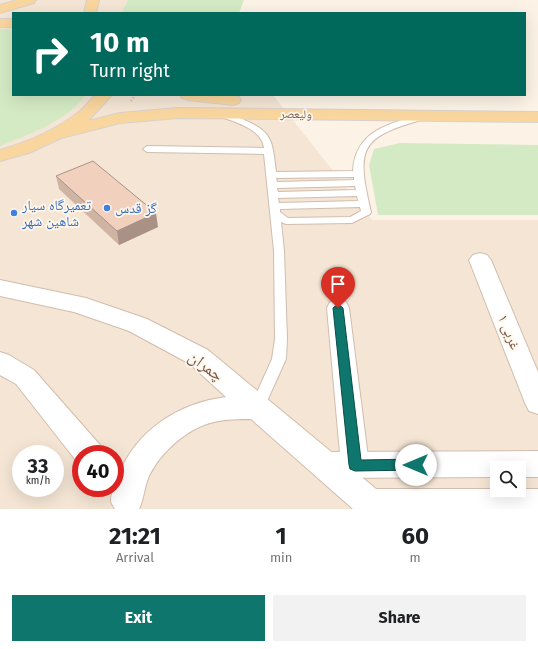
<!DOCTYPE html>
<meta charset="utf-8">
<style>
:root{--surface:#fff;--page:#f2f2f2;--text:#202124;--muted:#757577;--accent:#0f766e}
body{margin:0;font-family:"Fira Sans","Noto Naskh Arabic",sans-serif;background:var(--page);color:var(--text);height:100vh;display:flex;flex-direction:column;font-size:15px;white-space:nowrap}
*{box-sizing:border-box;margin:0}
p{font-size:13px;color:var(--muted)}
.icon{flex:none;width:22px;height:22px;fill:none;stroke:currentColor;stroke-width:2;stroke-linecap:round;stroke-linejoin:round}
.map{position:relative;height:509px;overflow:hidden}
.side{display:flex;flex-direction:column;background:var(--surface);flex:1}
.side>*{flex:none}
.banner{position:absolute;left:12px;top:12px;width:514px;height:84px;border-radius:0px;box-shadow:0 4px 16px #0002;background:#00695c;color:#fff;overflow:hidden}
.controls{position:absolute;left:490px;top:461px;display:grid;gap:8px}
.controls a{display:grid;place-items:center;width:36px;height:36px;border-radius:0px;background:var(--surface);box-shadow:0 4px 16px #0002;font-size:20px}
.speed{position:absolute;left:12px;top:445px;display:flex;gap:8px;font-size:20px;font-weight:700;text-align:center}
.speed>*{display:grid;place-content:center;width:52px;height:52px;border-radius:50%;background:var(--surface);box-shadow:0 4px 16px #0002;line-height:1}
.speed small{font-size:10px;font-weight:400}
.speed .limit{border:6px solid #d22;background:#fff;color:#111}
.pin{position:absolute;display:grid;place-items:center;width:34px;height:34px;color:#fff;margin:-41px -17px;border-radius:50% 50% 50% 0;rotate:-45deg;box-shadow:0 0 4px #0007}
.pin .icon{rotate:45deg}
.me{position:absolute;width:44px;margin:-22px;rotate:270deg;stroke-linejoin:round;filter:drop-shadow(0 0 3px #0008)}
.turn{display:flex;align-items:center;gap:14px;height:84px;padding:0 12px;font-size:18px}
.turn .icon{width:52px;height:52px;stroke-width:2.5}
.turn b{display:block;font-size:28px;line-height:34px}
.eta{display:flex;justify-content:space-evenly;align-items:center;height:68px;text-align:center}
.eta b{font-size:24px;font-weight:700;line-height:28px}
.button{display:flex;gap:8px;margin-top:auto;padding:8px 12px}
.button a{flex:1;height:46px;border-radius:0px;background:var(--accent);color:#fff;font-size:16px;font-weight:700;line-height:46px;text-align:center}
.button a+a{background:var(--page);color:var(--text)}
.map>svg:first-child{display:block}
.residential{fill:#f4e5d4;fill-rule:evenodd}
.green{fill:#d4eac4}
.lines{fill:none;stroke-linecap:round;stroke-linejoin:round}
.service-casing{stroke:#d0bdaf;stroke-width:2}
.minor-casing{stroke:#d0bdaf;stroke-width:2}
.tertiary-casing{stroke:#d0bdaf;stroke-width:2}
.secondary-casing{stroke:#d3bcac;stroke-width:2}
.primary-casing{stroke:#d8d1cd;stroke-width:2}
.path{stroke:#d6b4a1;stroke-width:2;stroke-dasharray:1 2.5;stroke-linecap:butt}
.service{fill:#fff;fill-rule:evenodd}
.minor{fill:#fff;fill-rule:evenodd}
.tertiary{fill:#fff;fill-rule:evenodd}
.secondary{fill:#fff;fill-rule:evenodd}
.primary{fill:#fad69f;fill-rule:evenodd}
.wall{fill:#cfb4a3}
.shaded-wall{fill:#a99285}
.building{fill:#f1d1be;stroke:#a99285}
.route{fill:#0f766e;stroke:#0a4d48}
.shop-dot{fill:#3f7fe0;stroke:#fff7ec;stroke-width:1.5}
.labels{text-anchor:middle;dominant-baseline:central;stroke-width:3.5;stroke-linejoin:round;paint-order:stroke}
.far-street-label{font-size:12px;fill:#75594b;stroke:#fff7ec}
.shop-label{font-size:14px;fill:#366cbe;stroke:#fff7ec;text-anchor:start}
.street-label{font-size:14px;fill:#75594b;stroke:#fff7ec}
.near-street-label{font-size:17px;fill:#75594b;stroke:#fff7ec}
</style>
<div class="map">
<svg width="538" height="509" viewBox="0 0 538 509">
<rect width="100%" height="100%" fill="#fcf3e6"/>
<path class="residential" d="M0,0h199l10,13h-196v82h260l99,125h166v289h-538zM21,454h34v34h-34zM81,454h34v34h-34zM497,468h22v22h-22z"/>
<g class="green">
<path d="M128,0h116l-5,13h-117z"/>
<path d="M0,29l13,1v65h72c-15,25 -58,40 -85,51z"/>
<path d="M400,143l138,2v70h-160l-9,-50 5,-16z"/>
</g>
<g class="lines">
<defs>
<path id="service" d="M216,111c7,-1 14,4 21,6 35,14 35,20 39,55l77,-1c2,-40 36,-48 69,-56l4,2 -1,2c-66,18 -69,29 -54,93l-1,2 -18,9 -66,1 -5,-2 3,29 3,88 -1,20 -24,53 -5,2 -5,-2 -2,-4 22,-49 3,-20 -1,-88 -10,-97 -117,-2 -4,-3 4,-3 117,2c-2,-20 -32,-27 -48,-33l-1,-2zM354,177v3l-77,2 -1,-4zM355,186l1,4 -78,2 -1,-4zM357,196l1,5 -79,2 -1,-5zM360,207l1,4 -11,6 -62,1 -8,-6v-3z"/>
<g id="minor">
<path d="M480,253l7,2 4,5 47,112v42l-9,-3 -4,-8 -56,-143 4,-5z"/>
<path d="M338,300l8,2 3,6 20,157 -4,9 -10,4 -10,-4 -4,-9 -14,-157 3,-6z"/>
</g>
<g id="tertiary">
<path d="M538,451v26h-19v-9h-22v9l-171,1 -11,-4 -4,-9 4,-9 11,-4z"/>
<path d="M371,489h167v20h-181l-2,-5 5,-10z"/>
</g>
<g id="secondary">
<path d="M0,280l86,18 61,21 61,31 179,148 5,11h-39l-102,-90c-13,0 -25,0 -37,3 -27,6 -53,30 -65,54 -5,11 -5,23 -10,33h-24c-1,-2 -4,-6 -4,-8 0,-8 4,-17 7,-24 17,-46 60,-74 108,-80l-36,-33 -61,-33 -55,-19 -74,-16z"/>
<path d="M0,352l9,3 25,15 66,75 4,9h-23v10l-3,-1 -62,-79 -16,-9z"/>
</g>
<g id="primary">
<path d="M17,0h19l-2,3 -34,10v-8z"/>
<path d="M87,0h12l-3,13h-12z"/>
<rect x="0" y="19" width="13" height="8"/>
<path d="M95,95h17l-24,26 32,-8 58,-5 360,4v10l-360,-4 -58,5 -59,15 -32,15 -29,8v-11c28,-8 58,-21 80,-39 6,-5 10,-11 15,-16z"/>
<path d="M180,95h51l8,2 2,3 -2,3 -6,2 -45,-5 -6,-2z"/>
</g>
</defs>
<use href="#service" class="service-casing"/>
<use href="#minor" class="minor-casing"/>
<use href="#tertiary" class="tertiary-casing"/>
<use href="#secondary" class="secondary-casing"/>
<use href="#primary" class="primary-casing"/>
<path class="path" d="M131,101l4,-6"/>
<use href="#service" class="service"/>
<use href="#minor" class="minor"/>
<use href="#tertiary" class="tertiary"/>
<use href="#secondary" class="secondary"/>
<use href="#primary" class="primary"/>
</g>
<path class="wall" d="M56,176l102,51 -39,18 -60,-56z"/>
<path class="shaded-wall" d="M156,213l2,14 -39,18 -2,-14z"/>
<path class="building" d="M93,161l63,52 -39,18 -61,-55z"/>
<path class="route" d="M338,304l5,4 18,152 55,-1 4,2 2,4 -2,4 -4,1 -61,1 -5,-2 -1,-4 -16,-157z"/>
<g class="shop-dot">
<circle cx="107" cy="208" r="4"/>
<circle cx="14" cy="213" r="4"/>
</g>
<g class="labels">
<g class="far-street-label">
<text transform="translate(296 114) rotate(1)">ولیعصر</text>
</g>
<g class="shop-label">
<text x="22" y="205">تعمیرگاه سیار<tspan x="22" dy="16">شاهین شهر</tspan></text>
<text x="115" y="208">گز قدس</text>
</g>
<g class="street-label">
<text transform="translate(509 332) rotate(68)">۱ غربی</text>
</g>
<g class="near-street-label">
<text transform="translate(206 366) rotate(37)">چمران</text>
</g>
</g>
</svg>
<div class="controls">
<a><svg class="icon" aria-label="search" viewBox="0 0 24 24"><circle cx="10" cy="10" r="6"/><path d="M15 15l6 6"/></svg></a>
</div>
<div class="speed"><div>33<small>km/h</small></div><div class="limit">40</div></div>
<div class="pin" style="left:338px;top:308px;background:#d93025"><svg class="icon" aria-label="arrive" viewBox="0 0 24 24"><path d="M6 21V4h12l-3 4 3 4H6"/></svg></div>
<svg class="me" style="left:416px;top:465px" viewBox="-20 -20 40 40"><circle r="19" fill="#fff"/><path d="M0-13L10 11 0 6-10 11z" fill="#0f766e"/></svg>
<div class="banner">
<div class="turn"><svg class="icon" aria-label="right" viewBox="0 0 24 24"><path d="M7 20v-9h11M14 6l5 5-5 5"/></svg><div><b>10 m</b>Turn right</div></div>
</div>
</div>
<section class="side">
<div class="eta">
<div><b>21:21</b><p>Arrival</p></div>
<div><b>1</b><p>min</p></div>
<div><b>60</b><p>m</p></div>
</div>
<div class="button"><a>Exit</a><a>Share</a></div>
</section>
